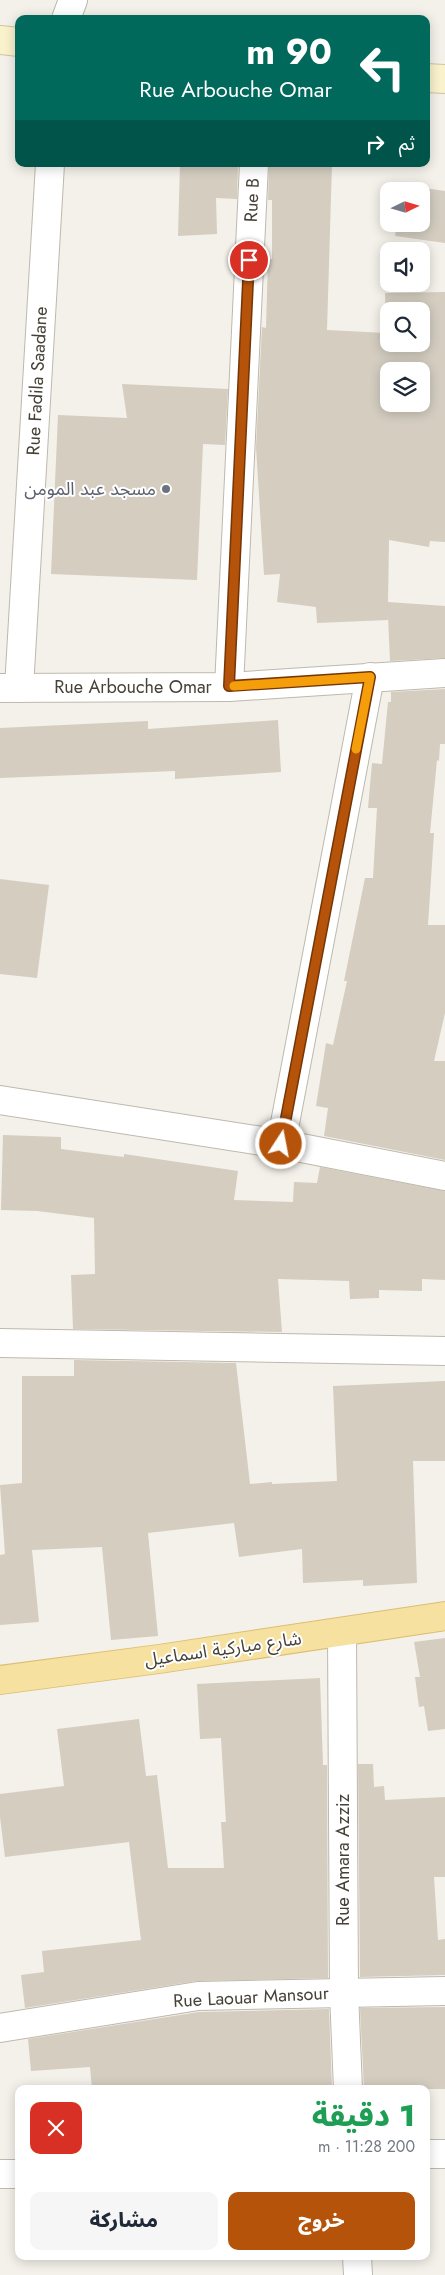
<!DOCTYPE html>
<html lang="ar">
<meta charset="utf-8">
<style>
:root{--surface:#fff;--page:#f6f6f7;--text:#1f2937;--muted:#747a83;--accent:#b45309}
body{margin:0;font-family:Jost,"Noto Sans Arabic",sans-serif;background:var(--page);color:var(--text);direction:rtl;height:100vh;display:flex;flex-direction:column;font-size:19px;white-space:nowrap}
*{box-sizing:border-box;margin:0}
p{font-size:16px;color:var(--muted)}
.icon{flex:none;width:28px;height:28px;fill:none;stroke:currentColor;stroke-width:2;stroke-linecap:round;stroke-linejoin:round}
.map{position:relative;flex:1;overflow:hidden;direction:ltr}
.panel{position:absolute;left:15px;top:2085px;width:415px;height:175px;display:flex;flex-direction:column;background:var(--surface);border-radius:10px;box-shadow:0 2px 12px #0003;direction:rtl}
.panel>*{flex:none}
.banner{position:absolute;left:15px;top:15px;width:415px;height:152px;border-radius:10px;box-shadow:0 2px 12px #0003;direction:rtl;background:#00695c;color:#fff;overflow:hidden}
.needle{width:32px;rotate:85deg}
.controls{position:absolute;left:380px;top:182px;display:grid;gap:10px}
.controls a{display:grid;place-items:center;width:50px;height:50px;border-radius:10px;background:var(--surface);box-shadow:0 2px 12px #0003;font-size:25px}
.pin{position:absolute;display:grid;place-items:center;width:42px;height:42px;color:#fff;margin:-21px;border:2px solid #fff;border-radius:50%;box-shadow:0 1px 5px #0007}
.me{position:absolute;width:55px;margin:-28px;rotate:11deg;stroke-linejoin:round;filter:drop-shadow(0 0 4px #0008)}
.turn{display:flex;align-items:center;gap:18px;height:105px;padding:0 15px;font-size:22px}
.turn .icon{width:65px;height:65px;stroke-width:2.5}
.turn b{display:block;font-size:35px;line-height:42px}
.then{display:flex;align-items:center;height:48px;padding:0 15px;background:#0003;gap:10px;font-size:19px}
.round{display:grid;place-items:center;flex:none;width:52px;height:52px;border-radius:10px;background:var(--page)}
.overview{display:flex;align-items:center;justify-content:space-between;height:85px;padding:0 15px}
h1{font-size:30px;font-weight:800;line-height:38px;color:#1e9e55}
.button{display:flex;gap:10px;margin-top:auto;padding:10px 15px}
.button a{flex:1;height:58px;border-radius:10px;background:var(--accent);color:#fff;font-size:20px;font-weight:800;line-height:58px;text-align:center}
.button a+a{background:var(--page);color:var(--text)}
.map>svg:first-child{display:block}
.building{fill:#d4cdc0;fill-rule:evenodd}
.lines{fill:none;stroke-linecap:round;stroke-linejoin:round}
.street-casing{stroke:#beb9ad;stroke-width:30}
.secondary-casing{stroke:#d0c49d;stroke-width:30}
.primary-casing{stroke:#dbbe71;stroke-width:30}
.street{stroke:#fff;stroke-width:28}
.secondary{stroke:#faf1cd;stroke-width:28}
.primary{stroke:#f6e1a0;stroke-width:28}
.route-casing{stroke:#753606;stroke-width:12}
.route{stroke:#b45309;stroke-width:9}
.slow{stroke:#f59e0b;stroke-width:9}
.worship-dot{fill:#6b7280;stroke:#fff;stroke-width:2}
.labels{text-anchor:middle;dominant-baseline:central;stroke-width:4;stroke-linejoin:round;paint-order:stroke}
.street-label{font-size:18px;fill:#474238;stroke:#fff}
.worship-label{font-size:18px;fill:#5b616d;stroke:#fff;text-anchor:end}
</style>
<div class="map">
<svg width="445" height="2275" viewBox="0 0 445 2275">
<rect width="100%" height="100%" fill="#f4f1ea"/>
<g class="building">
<path d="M180,164h58l-1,35 -21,-1 1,36 -39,2z"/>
<path d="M269,164h63l-5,166 59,3 -1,-40 60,-1v250l-15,-1 -1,6 -40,-7 -1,62 57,4v52l-55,3 -2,-45v4l-71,3 -1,-16 -39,-5 3,-28 -16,1 -8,-128 6,-120 4,1 2,-69h4v-59h-4zM389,311h32v33h-32zM389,371h32v33h-32z"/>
<path d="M403,185l42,6v52l-50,-7 2,-12h24v-33h-19z"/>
<path d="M122,384l106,5 -3,56 -22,-1 -6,136 -146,-6 7,-159 69,3z"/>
<path d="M445,689v55h-5l-1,17 -2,-1 -7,73h4l-6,92h17v88l-11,48h11v99l-121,-24 4,-28 -12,-2 10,-63 7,2 14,-64h-3l21,-103h8l4,-70h-9l4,-45 10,1 6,-62h3v-10z"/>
<path d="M278,720l3,52 -106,7v-8l-175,7v-50l148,-7v8z"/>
<path d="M0,879l49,6 -12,93 -37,-4z"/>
<path d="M3,1135l58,2v12l63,8v-3l114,17 -4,29 59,2 1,-20 23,1 3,-16 125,24v89l-23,-1v12l-43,-1v8l-29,1 -1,-18 -71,-2 4,53 -209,-3 -2,-54 24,-1 -1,-56 -57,-7 -36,-1z"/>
<path d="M74,1360l162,3 14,121 22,-2v2l65,-3 -4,-95 112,-5v80h-32l4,122 -54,3v-6l-60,3 -1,-34 -63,8 -5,-34 -86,10 10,103 -47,4 -9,-93 -70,3 7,72 -39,3v-70l5,-1 -5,-69 22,-2v-107h52z"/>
<path d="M445,1638v91l-17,2 -4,-25 -5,1 -4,-30h5l-6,-35z"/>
<path d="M320,1678l3,87h4l1,213 -132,3 -171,27 -4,-33 23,-3 -2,-21 99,-11 -12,-98 -124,15 -5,-40v-23l64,-8 -7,-57 82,-10 7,57 11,-1 11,93h56l-3,-46h5l-5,-84 -21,1 -3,-55z"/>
<path d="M358,1764h15l1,23 10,-1 1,14 60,-3v80h-11l4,63 7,-1v36l-85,2z"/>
<path d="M445,2007v82h-81l-4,-81z"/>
<path d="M329,2009l3,80h-180v-4l-31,4h-29l-2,-22 -59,4 -3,-32 171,-27z"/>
</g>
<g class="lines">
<defs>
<g id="street">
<path d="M66,19l7,-19"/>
<path d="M229,687l25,-523"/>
<path d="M1,688l228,-1 216,-14"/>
<path d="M19,688l31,-524"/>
<path d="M0,1100l281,44 89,-467"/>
<path d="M281,1144l164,32"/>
<path d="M0,1343l445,8"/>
<path d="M342,1632l2,361 4,96"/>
<path d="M0,2028l198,-32 247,-5"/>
<path d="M426,2154h19"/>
<path d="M0,2174h19"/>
<path d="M357,2256l1,19"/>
</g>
<g id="secondary">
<path d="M0,40l19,2"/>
<path d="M426,78l19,1"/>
</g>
<path id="primary" d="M0,1680l159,-21 286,-43"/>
</defs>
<use href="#street" class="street-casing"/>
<use href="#secondary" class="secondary-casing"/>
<use href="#primary" class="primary-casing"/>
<use href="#street" class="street"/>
<use href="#secondary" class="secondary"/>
<use href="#primary" class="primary"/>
</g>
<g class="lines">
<defs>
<path id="route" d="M249,260l-20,426 141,-9 -89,467"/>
</defs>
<use href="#route" class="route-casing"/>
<use href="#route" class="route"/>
<path class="slow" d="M234,686l136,-9 -14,72"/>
</g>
<circle class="worship-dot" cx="166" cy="489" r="5"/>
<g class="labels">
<g class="street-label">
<text transform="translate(252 200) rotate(-87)">Rue B</text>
<text transform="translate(37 381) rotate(-87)">Rue Fadila Saadane</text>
<text x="133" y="687">Rue Arbouche Omar</text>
<text transform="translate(223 1649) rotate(-8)">شارع مباركية اسماعيل</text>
<text transform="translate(343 1860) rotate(-90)">Rue Amara Azziz</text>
<text transform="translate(251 1997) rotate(-3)">Rue Laouar Mansour</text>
</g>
<g class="worship-label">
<text x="156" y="489">مسجد عبد المومن</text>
</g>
</g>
</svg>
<div class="controls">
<a><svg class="needle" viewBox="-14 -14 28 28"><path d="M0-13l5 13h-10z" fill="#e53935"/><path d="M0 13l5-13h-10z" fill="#747a83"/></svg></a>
<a><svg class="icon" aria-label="sound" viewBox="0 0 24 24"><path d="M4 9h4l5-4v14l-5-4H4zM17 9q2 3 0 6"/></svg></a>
<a><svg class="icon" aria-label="search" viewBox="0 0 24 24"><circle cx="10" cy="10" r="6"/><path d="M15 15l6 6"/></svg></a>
<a><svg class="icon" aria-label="layers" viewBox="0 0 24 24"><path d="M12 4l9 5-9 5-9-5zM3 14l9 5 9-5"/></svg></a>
</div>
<div class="pin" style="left:249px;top:260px;background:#d93025"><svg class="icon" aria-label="arrive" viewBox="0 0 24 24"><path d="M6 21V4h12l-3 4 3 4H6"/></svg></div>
<svg class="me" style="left:281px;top:1144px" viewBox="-20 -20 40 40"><circle r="17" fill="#b45309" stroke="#fff" stroke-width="3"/><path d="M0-11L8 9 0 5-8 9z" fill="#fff"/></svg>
<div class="banner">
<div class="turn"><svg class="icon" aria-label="left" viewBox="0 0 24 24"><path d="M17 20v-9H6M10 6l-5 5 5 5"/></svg><div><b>90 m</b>Rue Arbouche Omar</div></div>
<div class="then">ثم<svg class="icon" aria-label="right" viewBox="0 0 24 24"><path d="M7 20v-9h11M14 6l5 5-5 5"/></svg></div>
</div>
<section class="panel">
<div class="overview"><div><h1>1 دقيقة</h1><p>200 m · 11:28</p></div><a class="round" style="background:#d93025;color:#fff"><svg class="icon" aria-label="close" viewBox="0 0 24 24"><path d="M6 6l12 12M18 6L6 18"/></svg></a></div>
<div class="button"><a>خروج</a><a>مشاركة</a></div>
</section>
</div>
